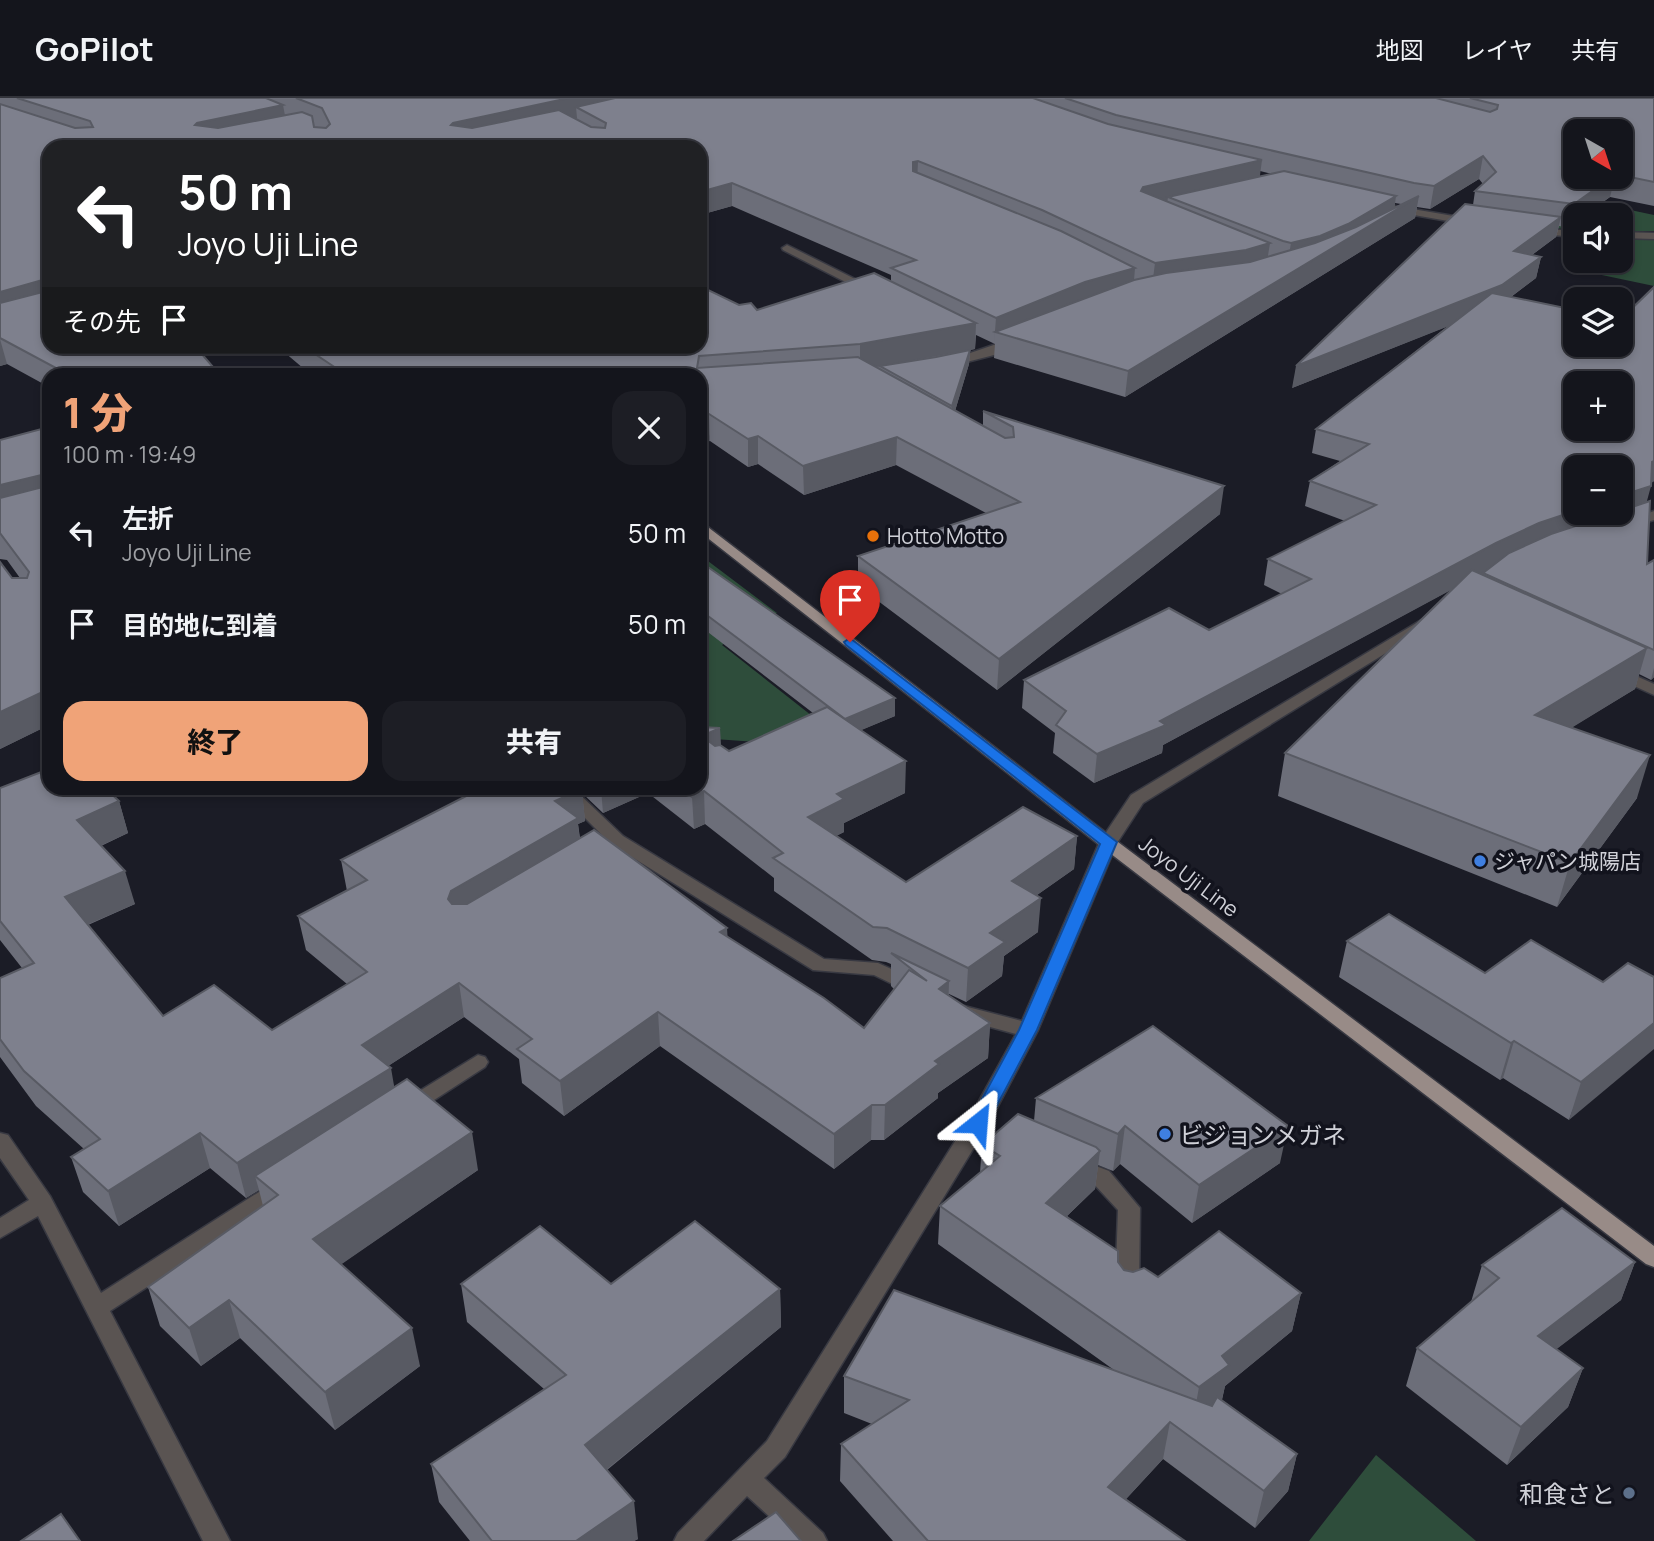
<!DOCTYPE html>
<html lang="ja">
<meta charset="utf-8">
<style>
:root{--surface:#14151c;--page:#1d1e25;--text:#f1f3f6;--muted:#9d9fa3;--line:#33343b;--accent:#f0a378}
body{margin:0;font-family:Manrope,"Noto Sans JP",sans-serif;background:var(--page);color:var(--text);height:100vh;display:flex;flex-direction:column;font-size:26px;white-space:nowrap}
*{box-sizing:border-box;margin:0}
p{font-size:23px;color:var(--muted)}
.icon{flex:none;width:38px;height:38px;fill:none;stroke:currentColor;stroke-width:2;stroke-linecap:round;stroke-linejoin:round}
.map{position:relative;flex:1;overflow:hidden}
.drawer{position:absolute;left:42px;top:270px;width:665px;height:427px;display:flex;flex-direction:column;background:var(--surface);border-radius:21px;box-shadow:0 4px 10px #0003,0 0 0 2px var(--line)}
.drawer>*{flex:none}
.hud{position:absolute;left:42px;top:42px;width:665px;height:214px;border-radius:21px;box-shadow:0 4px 10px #0003,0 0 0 2px var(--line);background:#202124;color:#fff;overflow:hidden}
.needle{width:46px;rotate:141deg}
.tools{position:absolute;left:1563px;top:21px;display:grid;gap:14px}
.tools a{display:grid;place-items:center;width:70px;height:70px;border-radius:14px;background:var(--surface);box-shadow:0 4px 10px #0003,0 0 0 2px var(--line);font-size:35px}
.pin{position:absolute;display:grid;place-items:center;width:60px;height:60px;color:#fff;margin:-72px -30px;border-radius:50% 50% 50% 0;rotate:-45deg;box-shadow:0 0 7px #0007}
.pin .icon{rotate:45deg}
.me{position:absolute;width:77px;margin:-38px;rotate:28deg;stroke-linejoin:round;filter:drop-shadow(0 0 5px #0008)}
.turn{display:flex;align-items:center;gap:24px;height:147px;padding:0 21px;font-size:32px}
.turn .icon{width:91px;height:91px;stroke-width:2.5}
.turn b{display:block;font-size:49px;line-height:60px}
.then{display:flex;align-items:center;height:66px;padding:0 21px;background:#0003;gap:14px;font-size:26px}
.round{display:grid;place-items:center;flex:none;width:74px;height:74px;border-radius:21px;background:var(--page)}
.summary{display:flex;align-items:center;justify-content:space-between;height:119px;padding:0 21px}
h1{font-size:42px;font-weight:800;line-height:52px;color:var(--accent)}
.primary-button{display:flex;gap:14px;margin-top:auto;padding:14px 21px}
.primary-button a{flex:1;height:80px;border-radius:21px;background:var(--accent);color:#111;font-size:28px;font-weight:800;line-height:80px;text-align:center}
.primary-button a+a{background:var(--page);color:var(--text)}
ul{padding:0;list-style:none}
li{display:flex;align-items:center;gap:21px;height:91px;padding:0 21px}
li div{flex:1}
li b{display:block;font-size:26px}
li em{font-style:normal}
header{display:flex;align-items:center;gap:42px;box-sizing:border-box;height:98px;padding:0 35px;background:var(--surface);border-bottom:2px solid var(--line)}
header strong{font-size:33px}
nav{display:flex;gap:38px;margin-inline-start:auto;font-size:24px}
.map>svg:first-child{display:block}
.green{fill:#2e4d3b}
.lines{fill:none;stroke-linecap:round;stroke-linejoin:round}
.minor-casing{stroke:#383942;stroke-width:3}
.major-casing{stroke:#383942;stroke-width:3}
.minor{fill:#5a5452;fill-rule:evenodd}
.major{fill:#988b87;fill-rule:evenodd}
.wall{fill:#6c6e79;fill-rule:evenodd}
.shaded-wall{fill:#585a63}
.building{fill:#7e808d;stroke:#585a63;stroke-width:2;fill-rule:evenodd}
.route{fill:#1a73e8;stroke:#114b97;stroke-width:2}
.food-dot{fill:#e8710a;stroke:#12131d;stroke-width:2.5}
.shop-dot{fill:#3f7fe0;stroke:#12131d;stroke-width:2.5}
.service-dot{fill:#5c6f8a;stroke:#12131d;stroke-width:2.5}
.labels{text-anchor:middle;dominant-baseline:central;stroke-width:7;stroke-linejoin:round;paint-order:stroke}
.poi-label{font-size:21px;fill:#d0d1d8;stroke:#12131d;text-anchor:start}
.street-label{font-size:21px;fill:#d0d1d8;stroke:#12131d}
.near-poi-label{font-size:24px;fill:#d0d1d8;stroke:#12131d;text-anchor:start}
</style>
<header>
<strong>GoPilot</strong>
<nav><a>地図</a><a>レイヤ</a><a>共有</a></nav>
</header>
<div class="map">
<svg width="1654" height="1443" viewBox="0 0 1654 1443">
<rect width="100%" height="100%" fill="#1b1c26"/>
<g class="green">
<path d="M1583,102l71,15v16h-33l-1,-16h-45v15l-31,-3z"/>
<path d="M1621,141h33v47l-76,-16 5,-9h37z"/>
<path d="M700,457l77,58 -55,32 132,104 -154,-11z"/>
<path d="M1376,1357l100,86h-167z"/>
</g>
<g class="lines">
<defs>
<g id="minor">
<path d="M1395,108l76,13 5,3 -5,3 -80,-14v-4z"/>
<path d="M1533,130l42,3v6l-46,-4 -1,-2z"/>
<path d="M1620,134l34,1v6l-34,-1z"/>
<path d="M787,147l88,44 2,2 -10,2 -84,-43 -1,-2z"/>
<path d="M1017,239l6,4 -2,2 -23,11 -51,13 -6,-4z"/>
<path d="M1654,413v9l-27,8 -7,-4z"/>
<path d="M1428,518l5,2 3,3 -3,3 -290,179 -26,40 -79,187 -49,93 -204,334 -21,21 59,55 4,8h-31l-49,-45 -43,45h-30l4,-8 89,-92 202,-322 47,-85 -59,-16 -3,-5 3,-5 7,-2 58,15 77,-178 32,-48z"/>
<path d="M1616,569l38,17v11l-44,-20 -2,-3 2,-3z"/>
<path d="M555,690h18l50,48 201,123 54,4 40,18 3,5 -3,5 -7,2 -37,-18 -61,-5 -202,-126z"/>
<path d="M478,957l7,2 3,5 -3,5 -71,46 -7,3 -7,-3 -3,-5 3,-5z"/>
<path d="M0,1035l8,2 42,61 51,97 172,-110 8,-2 8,2 3,6 -3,6 -179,116 120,230h-27l-165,-325 -38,22v-20l29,-18 -29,-42z"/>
<path d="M1075,1060l34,13 31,37 -1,88 -4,7 -8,2 -8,-2 -4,-7 3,-86 -25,-27 -26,-11 -3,-6 3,-6z"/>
</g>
<path id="major" d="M700,423l414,318 540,407v21l-8,-3 -544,-417 -402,-315z"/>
</defs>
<use href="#minor" class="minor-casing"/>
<use href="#major" class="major-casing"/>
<use href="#minor" class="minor"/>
<use href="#major" class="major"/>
</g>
<g class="wall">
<path d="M0,0h1654v108l-44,-9 -25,18h-10l-6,13 -10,-2 -3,11 -24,18 9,2 -5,21 -25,19 143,184 -3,2 -5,19 1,62 7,-4v117l-3,3 -12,-6 -4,15 -63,38 65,71 -80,109 -279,-111 7,-43 169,-165 -291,157 -1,8 -68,30 -41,-30 2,-20 -33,-25 2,-28 185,-50 73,-36 -18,-9 4,-26 77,-38 -40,-15 5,-25 30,-20 -28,-8 4,-24 132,-103 -156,62 181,-183 2,-14 8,-7 -4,-5 -49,30 -13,-2 -2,11 -290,179 -131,-39 1,-14 -19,-9 -1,14 -5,1 -1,14 -14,47 28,15v-15l237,103 -223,176 -139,-104v-30l128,-43 -90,-48 -92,30 -46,-31 -10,3 -38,-26 -10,-67h-390l-33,-28h423l39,-41 18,5 134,-29v-6l-159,-69 -32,9v-68h-651v199l170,28h-170v13l-42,-23 -7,2zM1620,33v46h-45zM1260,73l12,3 -12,2zM1395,105l6,1 -7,4z"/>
<path d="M49,329v298l-49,24 12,-171h8l-13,-18 -7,-1v-119z"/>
<path d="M700,474l195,144 -34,14 44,63 -61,30v9l-8,4 70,46 171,-46 -3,33 -37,26 1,37 -34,24 -2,20 -36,26 -17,-8v2l41,27 -2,35 -50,35v5l-54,42h-13l-37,29 -174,-123 -96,70 -42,-33 -3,-24 -55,-42 -76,49 6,21 84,83 -137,94 79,102 -85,64 -95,-92 -39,28 -41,-40 -12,-39 115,-81 -4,-16 -13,8 -36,-30 -91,58 -36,-34 -12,-35 13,-8 -48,-43 -36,-49v-79l22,-10 -22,-28v-152l119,13 9,32 -27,13 34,58 -47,21 75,91 109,14 75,-46 -41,-34 -8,-34 49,-25 -6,-31 131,-67v-5h228l21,-43 8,6 84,-38 -113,-87zM582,695l21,20 45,-20 46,36 11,-5 69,54v13l98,69 14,2 5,2v22l3,3 -30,39 -284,-190 -2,-14 7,-3z"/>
<path d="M1347,843l138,32 118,9 25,-19 -59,157 -66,-42 -3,2 -161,-103z"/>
<path d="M1036,1000l244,65 -88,60 -72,-59 -7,7 -15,-6 -3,24 -28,27 51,46 6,8 34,7 143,16 -9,38 -67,55 -3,14 75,54 -9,37 -33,37 -92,-69 -37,40 59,42h-292l-53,-60 1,-37 31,-20 -28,-11v-37l270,-6 -176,-126 2,-38 40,-33 2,-28 52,-24z"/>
<path d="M1635,1164l-14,38 -65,49 27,19 -15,39 -61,58 -101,-79 11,-38 54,-46 11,-37z"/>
<path d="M461,1186h150l169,5 1,38 -174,143 31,69 -4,2h-164l-31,-39 -8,-38 113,-75 -77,-67z"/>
</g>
<g class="shaded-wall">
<path d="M569,0h99l-92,9 1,11 -122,26 -4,-19 2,-2z"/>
<path d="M283,7l4,21 -88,21 -4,-22 2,-2z"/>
<path d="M1483,58l-4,23 -49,30 4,-23z"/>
<path d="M1262,62l-3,23 -91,14 -1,7 -26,-13 2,-4z"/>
<path d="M918,63l-1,23 -5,1 1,-23z"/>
<path d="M1612,79h3l-5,20 -25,18h-10v8l-6,5 5,-24z"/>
<path d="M732,85v23l-32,9v-23z"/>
<path d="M1396,98l-2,15 25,-15 -4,22 -290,179 3,-26 160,-110 3,-18z"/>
<path d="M1561,119l-5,20 -46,34 4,-20z"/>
<path d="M1270,145l-4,25 -114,19 3,-24z"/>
<path d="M1541,159l-5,21 -39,29 -205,81 4,-22z"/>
<path d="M1135,170l-2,24 -138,40 -1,12 2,-26 89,-36z"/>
<path d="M42,182l6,25 -48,14v-27z"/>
<path d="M976,225l-1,26 -115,21v-26z"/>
<path d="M0,241l7,25 -7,2z"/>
<path d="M970,252l-1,14 -17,57v-15z"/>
<path d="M709,316l1,27 -10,3v-28z"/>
<path d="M758,338v28l-10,3v-28z"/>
<path d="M897,339l-1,28 -92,30 -1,-29z"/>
<path d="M1654,363v20l-9,6 7,-25z"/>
<path d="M41,377l7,28 -48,12v-30z"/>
<path d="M1224,388l-4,28 -223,176 2,-31z"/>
<path d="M1651,388l-7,26 -154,57 -327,176 -1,8 -68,30 3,-29 399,-211 43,-20 36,-12v2h45v-17z"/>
<path d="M1647,550l-12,41 -111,68 11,-42z"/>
<path d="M1654,570v9l-3,3z"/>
<path d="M49,591v36l-49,24v-37z"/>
<path d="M895,600v18l-50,21v-18z"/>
<path d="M720,630l2,32 -20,-24z"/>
<path d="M1650,657l-13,43 -80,109 13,-44z"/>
<path d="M906,663l-1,32 -61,30v9l-36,18v-33l29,-23z"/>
<path d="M601,690h47v5l-45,20z"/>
<path d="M582,691l3,32 -7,3 3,27 -125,74 -8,-26 3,-8 104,-90z"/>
<path d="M704,693l1,33 -11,5 -2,-32z"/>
<path d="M119,703l9,32 -41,19 -10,-32z"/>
<path d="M1077,738l-3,33 -64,45 2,-33z"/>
<path d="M125,773l10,33 -60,26 -10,-33z"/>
<path d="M1041,800l-3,34 -34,24 -2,20 -36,26 2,-34 22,-35z"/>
<path d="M727,830l2,33 -9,-29z"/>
<path d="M949,883l-1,35 -9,-27z"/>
<path d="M459,885l5,34 -96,62 -6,-34z"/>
<path d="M658,914l2,34 -96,70 -4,-35z"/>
<path d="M990,925l-2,35 -50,35v5l-54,42 1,-35 50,-44z"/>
<path d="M1654,925v26l-85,71 12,-38z"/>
<path d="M1514,943l-11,37 -3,2 11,-37z"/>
<path d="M391,970l6,35 -142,73 4,14 -13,8 -9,-35z"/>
<path d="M872,1007l-1,35 -37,29v-35z"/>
<path d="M1125,1028l-5,38 -7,7 5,-37z"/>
<path d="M1288,1028l-8,37 -88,60 7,-38z"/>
<path d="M472,1034l6,38 -155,107 -10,-38z"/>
<path d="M200,1035l10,35 -91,58 -11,-35z"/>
<path d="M1100,1053l-5,38 -53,51 4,-37z"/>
<path d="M1635,1164l-14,38 -97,74 14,-38z"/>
<path d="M780,1191l1,38 -191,156 -5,-38z"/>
<path d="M1301,1195l-9,38 -67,55 -4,17 -29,23 7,-39 23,-31z"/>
<path d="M229,1202l11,38 -39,28 -12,-38z"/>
<path d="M412,1230l8,38 -85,64 -10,-38z"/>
<path d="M1583,1270l-15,39 -61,58 14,-38z"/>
<path d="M1170,1324l-7,37 -60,65 5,-37z"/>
<path d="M1297,1356l-9,37 -33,37 9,-37z"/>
<path d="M634,1403l4,38 -4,2h-58z"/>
</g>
<g class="building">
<path d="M17,0h249l17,7 -86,18 -2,2 23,3 84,-16 10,4 2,11 12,1 4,-4 -8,-16 -26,-10h273l-116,25 -2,2 21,3 87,-18 32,17 14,1 1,-5 -30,-16 39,-9h418l75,26 154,36 -119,27 -2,4 129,52 -24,7 -91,13 -113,-53 -124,-49 -5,1v9l148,60 74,37 -50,14 -89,36 -105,-50 25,-8 -184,-77 -32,9v-45h-651v199h146l24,28h-152l-67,-36v-35l43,-11 2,-9 -3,-3 -42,12v-188l75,24 18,-1 -3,-6z"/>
<path d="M1065,0h371l54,14 7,-3 1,-4 -28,-7h184v84l-34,-7v-44h-45v46h37l-38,27 -99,-13 21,-19 -13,-16 -49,30 -20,-3 -298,-68z"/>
<path d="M1284,73l112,25 -48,28 -28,12 -29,7 -8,-2 -115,-44z"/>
<path d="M1419,98l-291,175 -133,-39 139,-52 32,-7 84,-11 65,-19 41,-16z"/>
<path d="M1465,106l96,13 -47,34 27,6 -39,28 -206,81z"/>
<path d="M874,175l102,50 -116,21 -161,12 -2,12 161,-11 147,81 9,-1 -1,-10 -30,-16 241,75 -225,173 -141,-103 162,-54 -123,-65 -94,29 -45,-30 -10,3 -39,-25 -9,2v-42h-355l-42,-28h188l5,4h14l3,-2 -1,-2h188v-60l39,19 12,-2 6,7z"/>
<path d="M1654,189v174l-2,1 -1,24 -31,10v-29h-45v44l-36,12 -43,20 -336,178 6,4 -69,29 -41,-29 10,-14 -42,-31 145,-72 40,22 102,-51 -43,-20 108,-54 -66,-24 59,-37 -53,-15 176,-136 83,17v35h45v-25zM1575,285h45v46h-45z"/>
<path d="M970,252l-18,56 -72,-40 56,-9z"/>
<path d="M49,329v262l-49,23v-150l12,16h15l2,-6 -29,-39v-35l43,-11 1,-9 -3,-3 -41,10v-45z"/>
<path d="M1650,403l-3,63 7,-4v90l-171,-77 26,-20 42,-19 64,-21h5v-2z"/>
<path d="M705,467l190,133 -50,21 -145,-109v-38z"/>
<path d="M1472,472l175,78 -112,67 115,40 -80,108 -285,-110z"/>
<path d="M827,609l79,54 -69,33 7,5 -36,18 98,65 117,-75 54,29 -65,45 29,17 -51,35 15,9 -37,26 -81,-40 -14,-1 -100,-69 10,-5 -79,-62 -12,6 -12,-9h20v-61l20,1 -18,8 13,10 5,-1 9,6z"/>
<path d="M49,671v19h56l14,13 -42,19 48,51 -60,26 98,119 51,-31 58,45 95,-58 -69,-56 69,-36 -26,-20 135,-69 -4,-3h109l1,1 -27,12 23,17 -127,73 -3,8 4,5h15l127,-74 133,98 -7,4 104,66 40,30 45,-58 18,11 -36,-28 58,28 -10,8 51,34 -55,38 4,3 -54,41h-13l-38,29 -176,-122 -98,69 -43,-32 15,-10 -73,-56 -97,62 29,23 -154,95 -37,-30 -92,58 -37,-34 29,-18 -76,-68 -24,-32v-61l34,-15 -34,-42v-133z"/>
<path d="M1389,816l96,59 46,-33 72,42 25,-19 26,14v46l-73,59 -67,-41 -3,2 -164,-102z"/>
<path d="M1153,928l135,100 -89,59 -74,-59 -7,8 -82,-36z"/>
<path d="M407,981l65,53 -159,107 99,89 -87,64 -96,-92 -40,28 -41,-41 130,-92 -23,-19z"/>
<path d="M1018,1016l78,33 4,4 -54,52 72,48v11l6,8 9,2 11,-4 14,9 61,-46 82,62 -79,63 7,9 -30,22 -259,-181 60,-50 -18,-11z"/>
<path d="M1562,1110l73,54 -97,74 45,32 -62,59 -104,-79 82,-70 -17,-13z"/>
<path d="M695,1123l85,68 -195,156 49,56 -58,40h-84l-61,-77 135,-89 -105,-91 79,-58 71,58z"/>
<path d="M894,1192l318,116 5,-9 80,57 -33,37 -94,-69 -62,65 77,54h-257l-87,-97 68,-44 -65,-24z"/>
<path d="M776,1414l25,29h-68z"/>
<path d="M61,1416l19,27h-59z"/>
</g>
<path class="route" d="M850,540l267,204 -80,188 -52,98h-13l-3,-5 50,-93 81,-186 -254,-199 -2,-3z"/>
<circle class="food-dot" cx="873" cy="438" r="7"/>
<g class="shop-dot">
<circle cx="1480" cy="763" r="7"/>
<circle cx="1165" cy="1036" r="7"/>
</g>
<circle class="service-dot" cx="1629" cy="1395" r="7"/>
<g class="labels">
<g class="poi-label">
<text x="887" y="438">Hotto Motto</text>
<text x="1494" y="763">ジャパン城陽店</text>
</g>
<g class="street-label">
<text transform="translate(1189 778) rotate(37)">Joyo Uji Line</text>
</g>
<g class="near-poi-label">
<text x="1179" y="1036">ビジョンメガネ</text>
<text x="1615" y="1395" text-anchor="end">和食さと</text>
</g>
</g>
</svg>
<div class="tools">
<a><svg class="needle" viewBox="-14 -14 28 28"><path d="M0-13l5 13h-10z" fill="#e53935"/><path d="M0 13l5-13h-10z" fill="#9d9fa3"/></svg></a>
<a><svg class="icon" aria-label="sound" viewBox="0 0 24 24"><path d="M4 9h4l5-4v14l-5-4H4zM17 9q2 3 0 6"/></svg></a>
<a><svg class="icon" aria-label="layers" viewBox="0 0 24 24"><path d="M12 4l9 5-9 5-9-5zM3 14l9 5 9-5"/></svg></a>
<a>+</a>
<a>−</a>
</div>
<div class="pin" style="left:850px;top:544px;background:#d93025"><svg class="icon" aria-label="arrive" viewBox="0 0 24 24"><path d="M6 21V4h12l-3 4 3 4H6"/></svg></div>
<svg class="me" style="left:978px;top:1025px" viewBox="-20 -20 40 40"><path d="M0-17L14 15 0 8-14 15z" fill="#1a73e8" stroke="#fff" stroke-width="4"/></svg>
<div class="hud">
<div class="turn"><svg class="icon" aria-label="left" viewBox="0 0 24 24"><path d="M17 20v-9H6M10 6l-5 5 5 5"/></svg><div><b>50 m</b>Joyo Uji Line</div></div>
<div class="then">その先<svg class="icon" aria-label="arrive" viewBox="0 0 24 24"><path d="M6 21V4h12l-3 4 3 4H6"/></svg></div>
</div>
<section class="drawer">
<div class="summary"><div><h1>1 分</h1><p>100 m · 19:49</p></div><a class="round"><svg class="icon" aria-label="close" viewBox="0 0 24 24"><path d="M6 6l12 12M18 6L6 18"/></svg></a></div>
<ul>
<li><svg class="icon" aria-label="left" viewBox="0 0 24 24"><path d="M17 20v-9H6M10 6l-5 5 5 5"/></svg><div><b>左折</b><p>Joyo Uji Line</p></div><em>50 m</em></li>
<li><svg class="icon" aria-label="arrive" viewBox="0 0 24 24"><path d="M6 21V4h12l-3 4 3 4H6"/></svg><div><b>目的地に到着</b></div><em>50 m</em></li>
</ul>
<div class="primary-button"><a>終了</a><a>共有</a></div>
</section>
</div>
